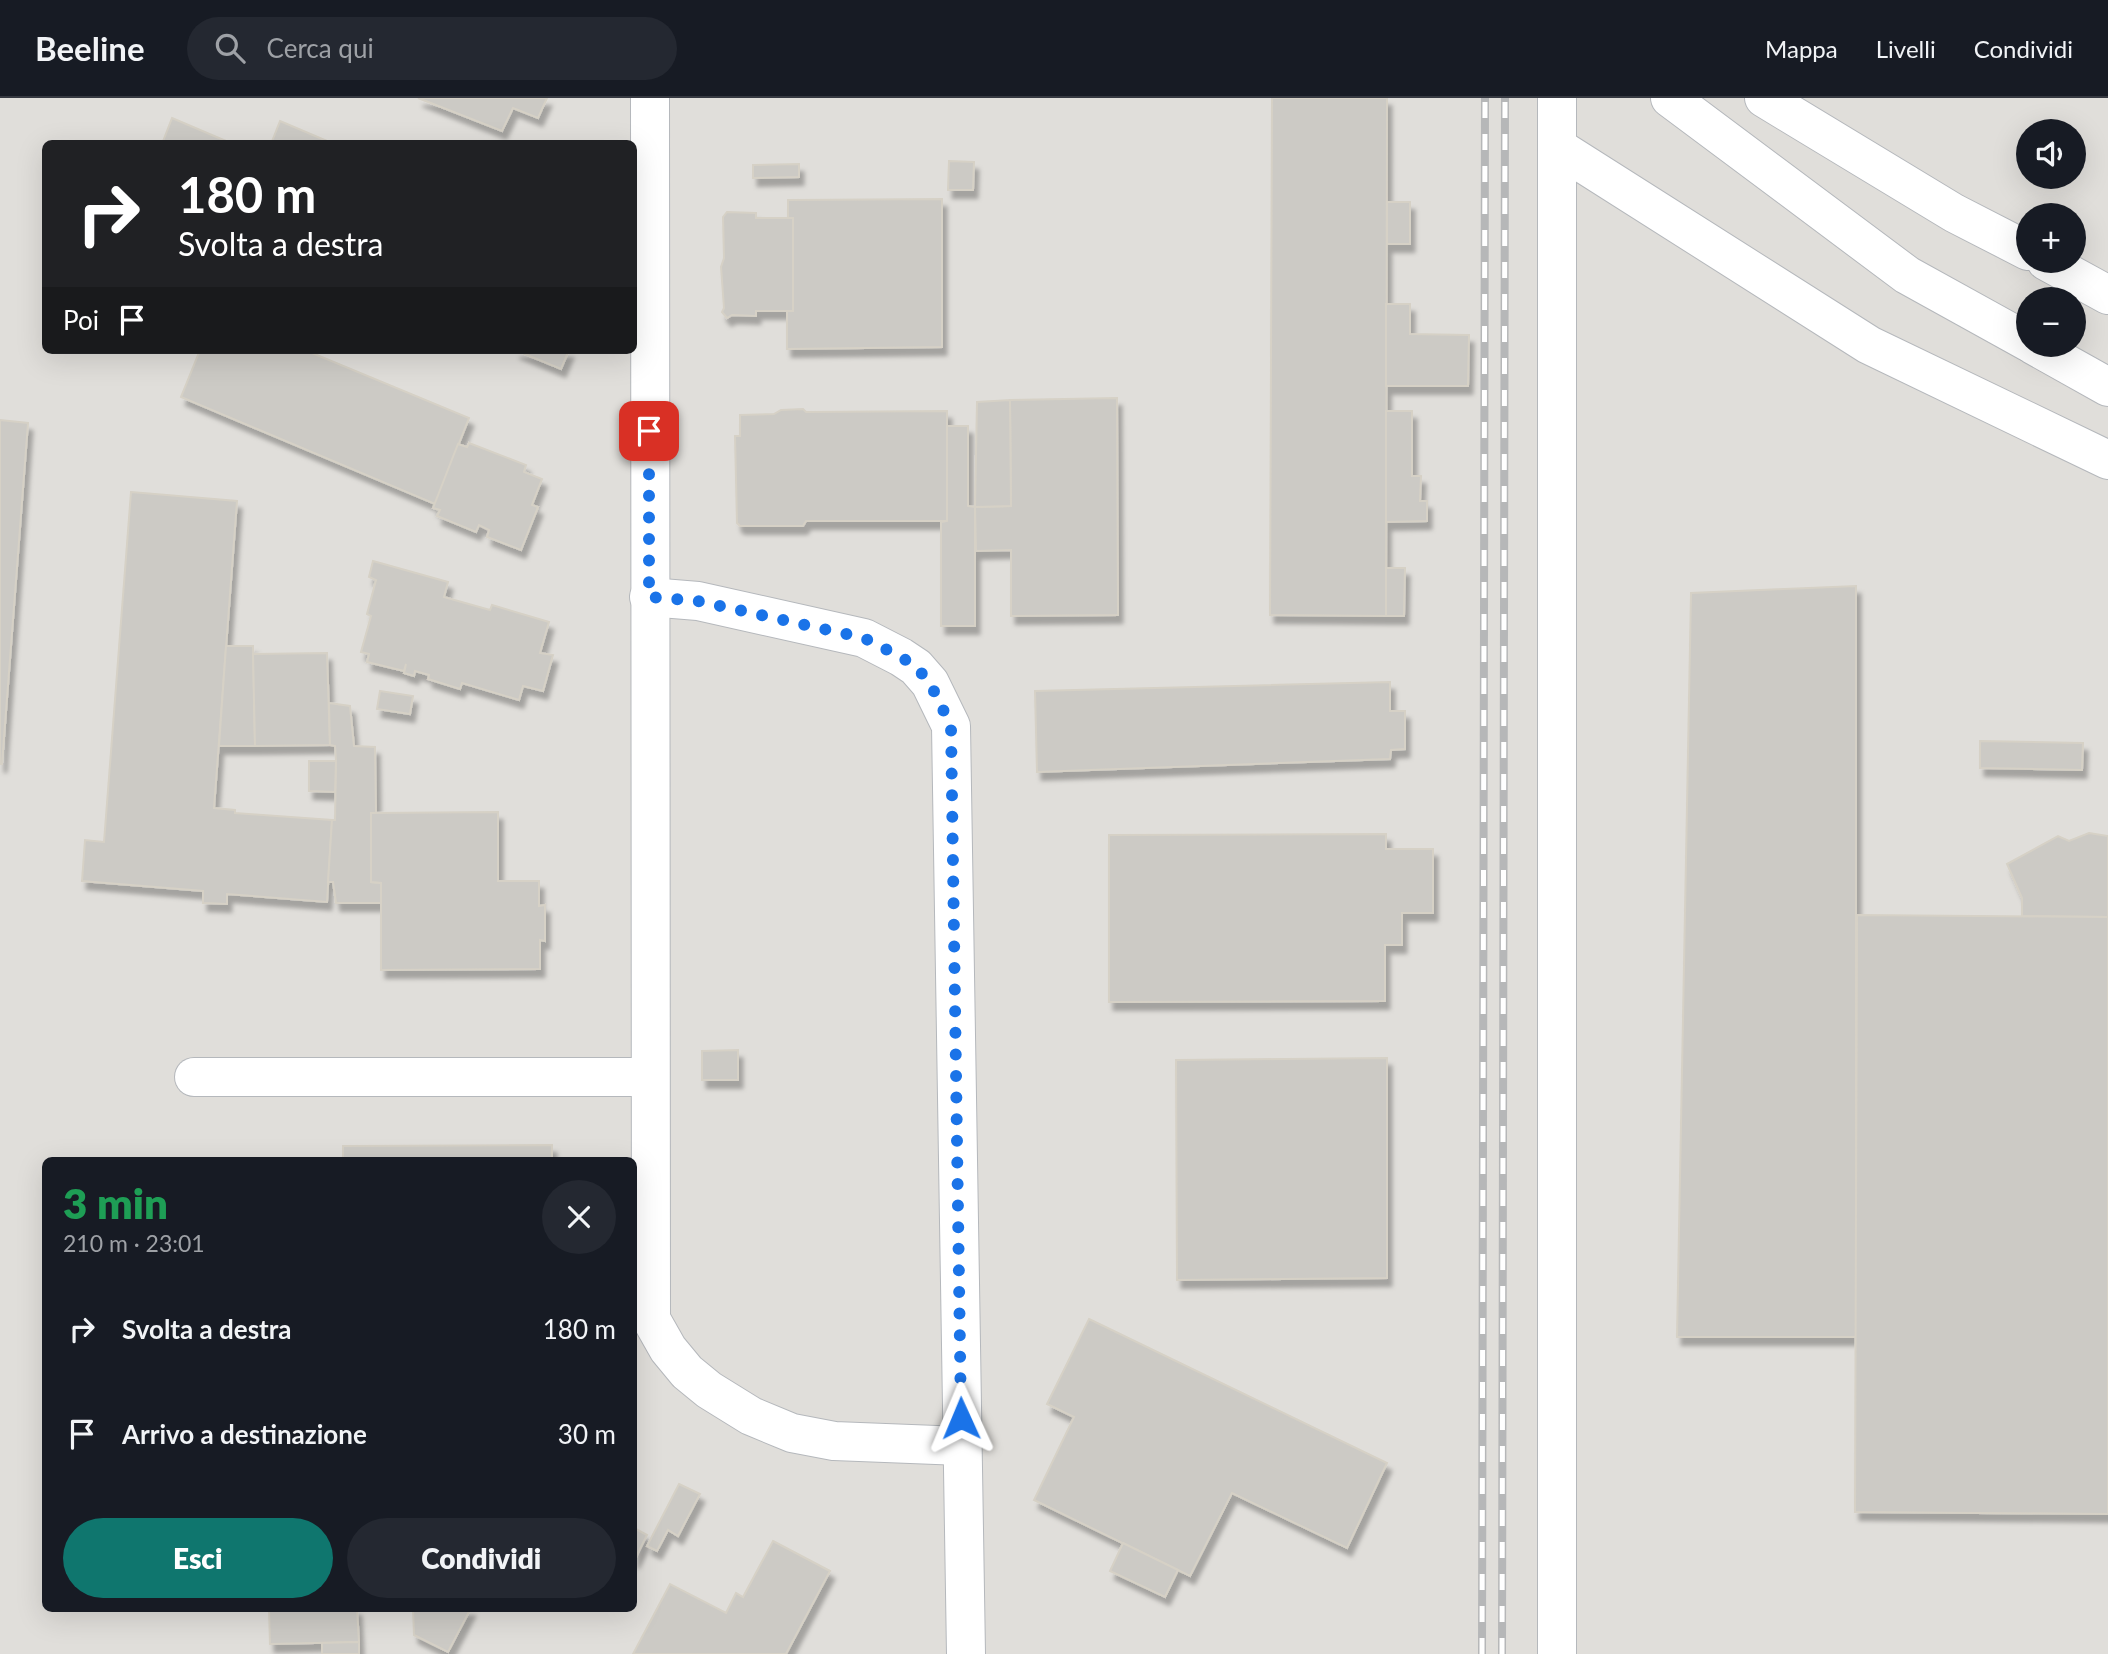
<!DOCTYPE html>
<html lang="it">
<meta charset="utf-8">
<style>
:root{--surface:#171b24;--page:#242831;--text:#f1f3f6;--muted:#9ea1a6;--line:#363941;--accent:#0f766e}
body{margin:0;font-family:Lato,sans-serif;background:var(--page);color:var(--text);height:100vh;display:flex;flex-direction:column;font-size:26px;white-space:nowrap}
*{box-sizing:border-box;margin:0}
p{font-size:23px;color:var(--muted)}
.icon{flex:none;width:38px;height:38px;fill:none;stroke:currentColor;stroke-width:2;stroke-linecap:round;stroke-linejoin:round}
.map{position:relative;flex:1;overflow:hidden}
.sheet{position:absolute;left:42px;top:1059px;width:595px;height:455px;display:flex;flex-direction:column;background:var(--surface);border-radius:10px;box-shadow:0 7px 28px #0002}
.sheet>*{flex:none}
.hud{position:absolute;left:42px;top:42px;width:595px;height:214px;border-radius:10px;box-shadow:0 7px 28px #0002;background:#202124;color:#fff;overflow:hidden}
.controls{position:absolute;left:2016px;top:21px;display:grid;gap:14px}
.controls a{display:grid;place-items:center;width:70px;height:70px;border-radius:50%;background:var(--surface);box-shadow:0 7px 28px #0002;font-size:35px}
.pin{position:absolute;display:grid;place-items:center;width:60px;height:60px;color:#fff;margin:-30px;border-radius:14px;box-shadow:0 4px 10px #0006}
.me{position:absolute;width:77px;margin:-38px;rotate:359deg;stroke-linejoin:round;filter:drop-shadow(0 0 5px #0008)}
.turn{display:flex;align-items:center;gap:24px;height:147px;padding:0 21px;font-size:32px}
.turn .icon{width:91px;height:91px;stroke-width:2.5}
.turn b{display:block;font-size:49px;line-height:60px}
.then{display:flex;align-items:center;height:66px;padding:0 21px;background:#0003;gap:14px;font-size:26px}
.round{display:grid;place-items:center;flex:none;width:74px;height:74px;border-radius:37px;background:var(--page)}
.head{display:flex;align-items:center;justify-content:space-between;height:119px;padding:0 21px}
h1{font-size:42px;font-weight:800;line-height:52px;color:#1e9e55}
.cta{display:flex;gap:14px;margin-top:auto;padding:14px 21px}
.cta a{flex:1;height:80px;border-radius:42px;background:var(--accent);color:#fff;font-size:28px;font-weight:800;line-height:80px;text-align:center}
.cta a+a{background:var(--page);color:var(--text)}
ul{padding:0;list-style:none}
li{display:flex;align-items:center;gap:21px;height:105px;padding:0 21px}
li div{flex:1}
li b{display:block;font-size:26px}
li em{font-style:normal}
header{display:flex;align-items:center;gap:42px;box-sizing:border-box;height:98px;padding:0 35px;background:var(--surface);border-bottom:2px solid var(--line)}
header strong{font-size:33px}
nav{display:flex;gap:38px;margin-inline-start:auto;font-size:24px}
.search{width:490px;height:63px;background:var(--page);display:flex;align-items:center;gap:18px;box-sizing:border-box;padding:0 24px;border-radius:38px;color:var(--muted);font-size:26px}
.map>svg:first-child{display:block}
.industrial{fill:#e0deda;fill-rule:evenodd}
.building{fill:#cccac5;stroke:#d6d1c6;stroke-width:2;filter:url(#shadow)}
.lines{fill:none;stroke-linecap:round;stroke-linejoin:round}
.minor-casing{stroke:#b5b8bc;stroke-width:40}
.minor{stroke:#fff;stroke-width:38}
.rail-casing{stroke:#b6b7b8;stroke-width:8}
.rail{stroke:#fff;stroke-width:5;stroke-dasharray:16;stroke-linecap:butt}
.route{stroke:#1a73e8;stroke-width:12;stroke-dasharray:0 21.6}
</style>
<header>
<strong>Beeline</strong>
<div class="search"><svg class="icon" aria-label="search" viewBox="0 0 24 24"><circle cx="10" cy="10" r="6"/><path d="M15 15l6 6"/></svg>Cerca qui</div>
<nav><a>Mappa</a><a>Livelli</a><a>Condividi</a></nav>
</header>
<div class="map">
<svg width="2108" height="1556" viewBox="0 0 2108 1556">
<defs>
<filter id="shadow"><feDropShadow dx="4.5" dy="8" stdDeviation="2" flood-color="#0004"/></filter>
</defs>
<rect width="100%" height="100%" fill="#f1efe8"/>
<path class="industrial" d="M0,0h2108v1556h-2108zM2028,33h46v46h-46zM46,46h588v206h-588zM2028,117h46v46h-46zM2028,201h46v46h-46zM46,1062h588v448h-588z"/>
<g class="building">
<path d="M418,0h129l-9,20 -25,-10 -11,23z"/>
<path d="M1272,0h115l-1,518 -116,-1z"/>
<path d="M172,20l61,26h-71z"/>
<path d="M280,23l54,23h-63z"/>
<path d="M949,63l25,1 -1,28h-25z"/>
<path d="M799,66v13l-46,1v-13z"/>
<path d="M942,101v148l-155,2v-38h6v-93h-5v-18z"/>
<rect x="1387" y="104" width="23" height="42"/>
<path d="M727,114l29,1v5h37v93h-37v5l-24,-1 -5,3 -5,-6 2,-4 -3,-41 3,-9 -1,-41z"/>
<path d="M1386,206h24v30l59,1 -1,51h-82z"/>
<path d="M200,252h105l164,68 -34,86 -254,-107z"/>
<path d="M515,252h54l-8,19z"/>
<path d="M1117,300l1,217 -107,1v-66l-35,1 -1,-44 36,-1 -1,-106z"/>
<path d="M1010,302l1,106 -36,1 2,-105z"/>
<path d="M803,311l3,3 141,-1v110h-141l-3,5h-63l-3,-3 -2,-87h5v-21l34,-1 7,-4z"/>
<path d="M1386,313h26v65h9l-1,25h7v20l-41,1z"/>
<path d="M0,322l28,3 -26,341h-2z"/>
<path d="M947,328h21v80l7,1v119h-34v-104l6,-1z"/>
<path d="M469,345l57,22 -2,7 18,7 -10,26 6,2 -17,43 -34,-13 2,-7 -10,-5 -3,7 -39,-16 3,-6 -7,-2 25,-64 9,3z"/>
<path d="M131,394l106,9 -23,307 21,2v3l97,7 -5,82 -100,-8v10l-24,-1v-12l-121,-10 3,-41 19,2z"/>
<path d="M373,463l75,21 -4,15 46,13 2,-5 57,17 -9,31 13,2 -10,36 -20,-5 -4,14 -57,-17 -2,6 -32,-10 1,-4 -14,-4 -1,5 -10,-3 2,-9 -2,7 -37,-9 2,-8 -8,-2 10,-36 -4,-2 9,-34 -7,-3z"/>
<path d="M1386,470h19l-1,48h-18z"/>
<path d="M1856,488v751h-179l14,-744z"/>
<path d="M226,548h27l2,100h-36z"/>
<path d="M327,555l3,92 -75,1 -2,-92z"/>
<path d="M1390,584v29h15v38l-14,1 -1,9 -353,13 -2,-81z"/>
<path d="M380,593l33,5 -3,18 -33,-5z"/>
<path d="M329,605l21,3 4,40 21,1 1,66h-5v69l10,1v20h-45l-3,-21h-5l4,-62h3l1,-59 -1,-15 -5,-1z"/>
<path d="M1980,643l103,2 -1,27 -102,-2z"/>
<path d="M309,663h27l-1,31 -26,-1z"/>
<path d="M498,714v69h41v25l6,-1v36l-5,-1v29l-159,1v-87l-10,-1v-69z"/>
<path d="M2089,735l19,3v81l-86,-1v-18l-15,-34 51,-28 11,5z"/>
<path d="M1386,736v15h47v64h-31v32h-17v56l-276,1v-167z"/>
<path d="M1857,817l251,2v597l-253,-2z"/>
<path d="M738,952v30h-36v-29z"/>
<path d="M1387,960v220l-210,2 -1,-220z"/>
<path d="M552,1047v15h-209v-14z"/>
<path d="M1089,1221l298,144 -40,85 -115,-55 -42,83 -156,-76 40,-83 -27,-13z"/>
<path d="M679,1386l21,10 -22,42 -10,-6 -11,21 -10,-5z"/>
<path d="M634,1430l13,7 -13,26z"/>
<path d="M773,1443l57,30 -44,83h-153l37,-70 56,29 10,-20 7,4z"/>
<path d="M1123,1445l55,27 -13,27 -55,-26z"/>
<path d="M269,1510h88l2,34 -89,2z"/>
<path d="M413,1510h58l-23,44 -34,-17z"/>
<path d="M359,1544v12h-37v-11z"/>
</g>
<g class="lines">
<defs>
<g id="minor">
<path d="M650,0l1,1221 17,30 19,23 22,18 42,26 41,17 42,8 128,5"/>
<path d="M1557,0v1556"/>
<path d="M1670,0l237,177 121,67"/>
<path d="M1764,0l190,115 74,38"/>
<path d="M1557,49l312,198 239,115"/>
<path d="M2046,163l62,34"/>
<path d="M2033,247l75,42"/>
<path d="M649,499l49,4 166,37 37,19 15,10 14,16 21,43 15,928"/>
<path d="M194,979h456"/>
</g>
</defs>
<use href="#minor" class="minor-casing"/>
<use href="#minor" class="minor"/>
<defs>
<g id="rail">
<path d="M1482,1556l3,-1556"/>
<path d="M1502,1556l3,-1556"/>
</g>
</defs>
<use href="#rail" class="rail-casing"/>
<use href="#rail" class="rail"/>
</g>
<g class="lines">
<path class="route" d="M649,333v166l49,4 166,37 37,19 15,10 14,16 21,43 10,692"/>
</g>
</svg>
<div class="controls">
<a><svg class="icon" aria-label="sound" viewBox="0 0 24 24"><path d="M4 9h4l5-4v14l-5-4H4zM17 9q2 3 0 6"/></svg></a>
<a>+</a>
<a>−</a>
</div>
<div class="pin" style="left:649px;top:333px;background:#d93025"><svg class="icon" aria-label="arrive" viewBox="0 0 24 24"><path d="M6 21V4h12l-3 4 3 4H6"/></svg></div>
<svg class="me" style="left:961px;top:1320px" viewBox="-20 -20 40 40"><path d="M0-17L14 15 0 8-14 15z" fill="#1a73e8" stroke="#fff" stroke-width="4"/></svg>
<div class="hud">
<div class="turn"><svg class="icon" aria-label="right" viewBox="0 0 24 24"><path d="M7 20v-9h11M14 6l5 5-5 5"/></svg><div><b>180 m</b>Svolta a destra</div></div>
<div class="then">Poi<svg class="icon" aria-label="arrive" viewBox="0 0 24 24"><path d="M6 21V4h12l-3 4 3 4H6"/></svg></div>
</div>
<section class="sheet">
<div class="head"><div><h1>3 min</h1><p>210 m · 23:01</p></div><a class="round"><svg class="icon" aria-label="close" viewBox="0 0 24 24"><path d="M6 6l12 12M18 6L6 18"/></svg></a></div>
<ul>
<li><svg class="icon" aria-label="right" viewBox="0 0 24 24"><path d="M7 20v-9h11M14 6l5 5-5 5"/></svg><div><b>Svolta a destra</b></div><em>180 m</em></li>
<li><svg class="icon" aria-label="arrive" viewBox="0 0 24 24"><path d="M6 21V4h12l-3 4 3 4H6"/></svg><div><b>Arrivo a destinazione</b></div><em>30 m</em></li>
</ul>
<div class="cta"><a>Esci</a><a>Condividi</a></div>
</section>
</div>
